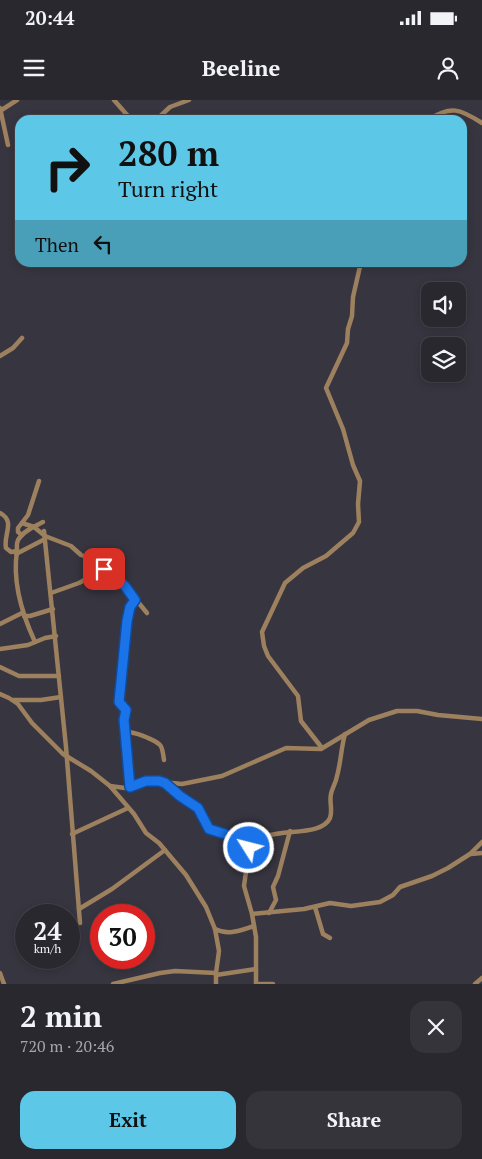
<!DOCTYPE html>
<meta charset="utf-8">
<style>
:root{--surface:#29282f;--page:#35343b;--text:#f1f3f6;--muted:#a5a6aa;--line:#45444b;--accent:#5cc7e7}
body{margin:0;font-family:"PT Serif",serif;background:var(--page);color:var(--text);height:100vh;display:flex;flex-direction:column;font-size:19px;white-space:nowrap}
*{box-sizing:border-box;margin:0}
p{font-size:16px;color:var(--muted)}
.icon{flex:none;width:28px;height:28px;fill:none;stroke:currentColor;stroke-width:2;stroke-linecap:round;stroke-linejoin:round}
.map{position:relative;height:884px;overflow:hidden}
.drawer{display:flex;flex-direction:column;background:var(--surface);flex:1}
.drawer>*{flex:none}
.hud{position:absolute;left:15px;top:15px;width:452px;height:152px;border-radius:15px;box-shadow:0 2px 8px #0003,0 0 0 1px var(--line);background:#5cc7e7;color:#111;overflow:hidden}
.fabs{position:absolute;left:421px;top:182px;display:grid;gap:10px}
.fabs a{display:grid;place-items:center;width:45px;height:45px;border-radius:10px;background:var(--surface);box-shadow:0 2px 8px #0003,0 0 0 1px var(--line);font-size:25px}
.speed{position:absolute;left:15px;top:804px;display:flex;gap:10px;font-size:25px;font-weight:700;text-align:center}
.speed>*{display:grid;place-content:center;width:65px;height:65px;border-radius:50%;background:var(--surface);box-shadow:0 2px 8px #0003,0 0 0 1px var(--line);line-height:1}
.speed small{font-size:12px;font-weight:400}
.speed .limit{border:8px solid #d22;background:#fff;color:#111}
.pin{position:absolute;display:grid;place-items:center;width:42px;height:42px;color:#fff;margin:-21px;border-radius:10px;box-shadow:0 2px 8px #0006}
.me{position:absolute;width:55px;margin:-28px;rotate:306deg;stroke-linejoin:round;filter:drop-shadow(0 0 4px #0008)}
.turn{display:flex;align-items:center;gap:18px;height:105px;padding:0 20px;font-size:22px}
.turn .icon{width:65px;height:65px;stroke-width:2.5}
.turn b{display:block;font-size:35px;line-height:42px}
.then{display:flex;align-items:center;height:48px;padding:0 20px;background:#0003;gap:10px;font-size:19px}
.round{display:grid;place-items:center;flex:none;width:52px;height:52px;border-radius:15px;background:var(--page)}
.overview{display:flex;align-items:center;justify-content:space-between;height:85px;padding:0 20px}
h1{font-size:30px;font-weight:800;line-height:38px}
.cta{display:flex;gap:10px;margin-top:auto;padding:10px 20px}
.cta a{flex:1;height:58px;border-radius:15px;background:var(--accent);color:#111;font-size:20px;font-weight:800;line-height:58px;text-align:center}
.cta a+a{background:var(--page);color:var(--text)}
.status{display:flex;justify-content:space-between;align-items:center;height:35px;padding:0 25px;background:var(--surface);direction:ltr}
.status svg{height:14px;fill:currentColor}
header{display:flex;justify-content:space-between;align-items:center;height:65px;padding:0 20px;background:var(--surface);font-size:22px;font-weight:800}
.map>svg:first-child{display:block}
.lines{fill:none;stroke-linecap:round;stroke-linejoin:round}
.minor{stroke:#9d805e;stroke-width:4.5}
.route-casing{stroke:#114b97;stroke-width:12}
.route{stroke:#1a73e8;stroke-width:9}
</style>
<div class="status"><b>20:44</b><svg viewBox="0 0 49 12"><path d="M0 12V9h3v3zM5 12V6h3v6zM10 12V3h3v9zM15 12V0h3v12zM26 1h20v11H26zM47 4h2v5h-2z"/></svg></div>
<header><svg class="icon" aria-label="menu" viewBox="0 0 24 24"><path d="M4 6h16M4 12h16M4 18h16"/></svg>Beeline<svg class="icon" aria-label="person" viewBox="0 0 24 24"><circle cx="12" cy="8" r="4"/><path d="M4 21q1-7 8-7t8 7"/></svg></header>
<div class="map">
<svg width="482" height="884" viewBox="0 0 482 884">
<rect width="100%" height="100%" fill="#37353f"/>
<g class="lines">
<g class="minor">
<path d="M114,0l14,16 6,4"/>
<path d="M0,8l8,37"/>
<path d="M0,11l17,-11"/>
<path d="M156,20l14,-13 19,-7"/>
<path d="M428,20c23,-15 32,-11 54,3"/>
<path d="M0,256l13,-8 9,-10"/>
<path d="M0,413c16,9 3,21 6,35l5,4 6,-1"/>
<path d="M22,423l12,4 11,9 26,10 10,9 14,5 30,26 22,27"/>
<path d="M44,431l22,216 14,176"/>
<path d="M22,435l-4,-3v-4l10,-13 11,-34"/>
<path d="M16,454l29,-15"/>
<path d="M51,493l28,-10 25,-14"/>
<path d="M24,516h6l23,-7"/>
<path d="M0,524l22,-11"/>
<path d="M35,542c-13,-28 -23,-59 -18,-91 0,-4 -1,-7 1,-11 5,-9 17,-14 25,-18"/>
<path d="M0,549l28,-4 17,-7 11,-2"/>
<path d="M0,567l19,9h40"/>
<path d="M0,594l9,4 9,6 14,19 31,31 28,17 19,15 24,28 12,19 13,10 27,32 20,32 9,22 4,22 -3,22v11"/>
<path d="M13,600h28l20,-3"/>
<path d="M126,632c8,0 12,2 20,5 15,7 16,6 18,23"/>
<path d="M322,648l-21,-27 -3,-25 -30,-40 -4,-10 -2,-14 23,-49 18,-15 23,-12 27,-23 6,-11 -1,-18 2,-23 -7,-16 -10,-36 -17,-41 21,-45 1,-14 4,-13 1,-19 8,-35"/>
<path d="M162,682l20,2 40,-8 64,-28 35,1 48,-29 28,-9h20l21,4 44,4"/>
<path d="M110,686l15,2 21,-7 16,1 18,14 17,11 9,17 5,6 15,3 20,8 3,9 -5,36 8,28 4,23v47h17"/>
<path d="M130,687l-6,-67 2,-10 -7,-8 8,-81 3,-14 5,-7"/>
<path d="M72,734l56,-26"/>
<path d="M249,747c16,-23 71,-7 81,-29 3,-8 -1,-16 1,-24 1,-6 5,-11 6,-18 4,-14 4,-28 8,-42"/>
<path d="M471,754l11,-1"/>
<path d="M315,807l8,27 7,4"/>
<path d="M79,809l33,-20 53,-39"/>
<path d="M269,813l7,-13 -3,-13 5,-11 12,-45"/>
<path d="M252,814l52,-5 26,-6 21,3 29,-4 13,-7 7,-8 32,-11 16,-8 22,-14 12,-12"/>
<path d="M215,829c14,7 26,1 39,-3"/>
<path d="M0,873l4,11"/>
<path d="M216,875l40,-6"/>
<path d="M113,884l47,-11 15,-2 41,2"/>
<path d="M475,884l7,-6"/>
</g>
</g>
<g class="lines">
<defs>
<path id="route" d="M104,469l21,17 10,14 -5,7 -3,14 -8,81 7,8 -2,10 6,67 16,-6h13l6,2 15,13 18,12 11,21 35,11 5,8"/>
</defs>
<use href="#route" class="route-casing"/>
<use href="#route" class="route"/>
</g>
</svg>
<div class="fabs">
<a><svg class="icon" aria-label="sound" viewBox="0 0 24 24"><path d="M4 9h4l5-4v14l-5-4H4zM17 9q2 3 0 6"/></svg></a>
<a><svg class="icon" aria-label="layers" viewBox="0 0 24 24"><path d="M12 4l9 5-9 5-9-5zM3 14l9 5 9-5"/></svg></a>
</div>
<div class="speed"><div>24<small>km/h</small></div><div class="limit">30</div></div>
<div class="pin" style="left:104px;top:469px;background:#d93025"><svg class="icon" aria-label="arrive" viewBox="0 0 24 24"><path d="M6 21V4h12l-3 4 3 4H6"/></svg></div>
<svg class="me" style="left:249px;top:748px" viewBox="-20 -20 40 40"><circle r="17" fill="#1a73e8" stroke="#fff" stroke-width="3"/><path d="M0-11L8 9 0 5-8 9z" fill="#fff"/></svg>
<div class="hud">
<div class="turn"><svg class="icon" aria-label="right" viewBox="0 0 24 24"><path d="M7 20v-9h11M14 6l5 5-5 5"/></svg><div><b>280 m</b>Turn right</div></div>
<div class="then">Then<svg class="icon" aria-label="left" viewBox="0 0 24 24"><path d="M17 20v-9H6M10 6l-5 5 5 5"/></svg></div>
</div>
</div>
<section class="drawer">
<div class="overview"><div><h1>2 min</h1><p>720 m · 20:46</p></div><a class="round"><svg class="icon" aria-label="close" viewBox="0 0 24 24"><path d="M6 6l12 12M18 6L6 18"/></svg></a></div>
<div class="cta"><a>Exit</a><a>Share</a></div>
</section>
